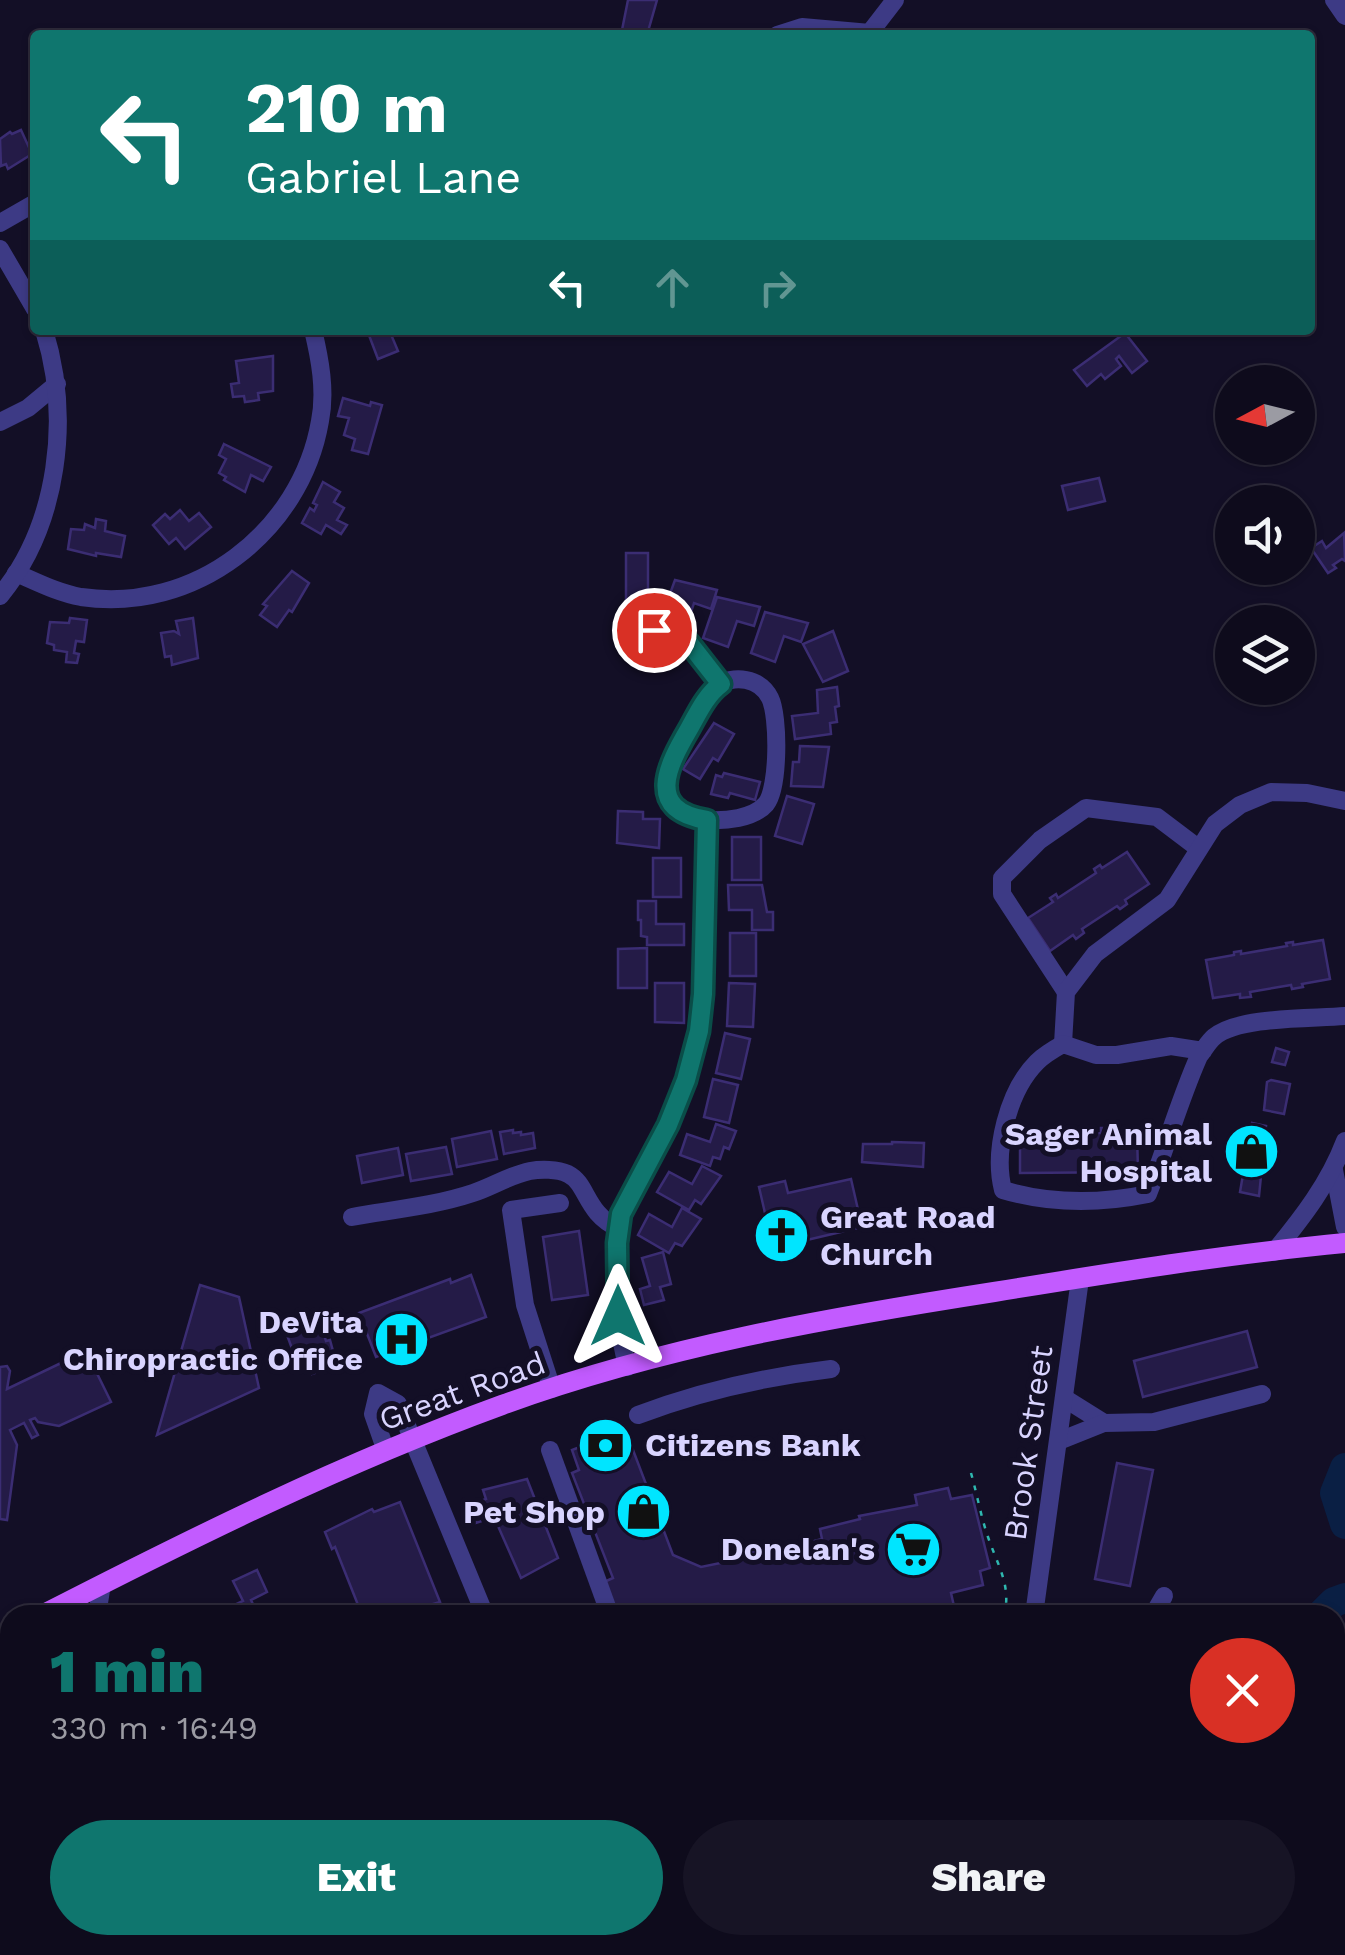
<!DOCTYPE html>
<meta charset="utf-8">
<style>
:root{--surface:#0e0b1c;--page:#171425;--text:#f1f3f6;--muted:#9b9ba3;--line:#2e2b3b;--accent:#0f766e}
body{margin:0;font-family:"Work Sans",sans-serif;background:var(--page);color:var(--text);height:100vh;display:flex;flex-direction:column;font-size:38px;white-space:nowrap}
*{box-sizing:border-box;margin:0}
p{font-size:32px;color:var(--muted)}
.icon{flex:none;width:55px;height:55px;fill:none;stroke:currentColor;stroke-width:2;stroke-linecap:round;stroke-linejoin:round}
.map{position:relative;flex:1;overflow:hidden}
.details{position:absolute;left:0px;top:1605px;width:1345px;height:350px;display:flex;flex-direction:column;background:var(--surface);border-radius:30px 30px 0 0;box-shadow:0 2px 8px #0004,0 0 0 2px var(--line)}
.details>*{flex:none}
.hud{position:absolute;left:30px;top:30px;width:1285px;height:305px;border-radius:10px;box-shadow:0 2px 8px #0004,0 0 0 2px var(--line);background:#0f766e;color:#fff;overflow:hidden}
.needle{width:65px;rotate:263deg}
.fabs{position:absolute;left:1215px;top:365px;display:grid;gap:20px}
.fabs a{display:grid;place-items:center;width:100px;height:100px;border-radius:50%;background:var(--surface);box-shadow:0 2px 8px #0004,0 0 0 2px var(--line);font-size:50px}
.pin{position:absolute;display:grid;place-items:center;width:85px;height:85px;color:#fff;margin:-42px;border:5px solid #fff;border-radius:50%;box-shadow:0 2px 10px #0007}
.me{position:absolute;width:110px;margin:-55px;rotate:0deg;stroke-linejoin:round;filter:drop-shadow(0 0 8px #0008)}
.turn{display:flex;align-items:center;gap:35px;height:210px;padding:0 50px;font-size:45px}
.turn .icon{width:130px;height:130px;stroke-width:2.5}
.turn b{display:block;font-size:70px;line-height:85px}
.lanes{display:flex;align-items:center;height:95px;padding:0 50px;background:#0003;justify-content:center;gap:50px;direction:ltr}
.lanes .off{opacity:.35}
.round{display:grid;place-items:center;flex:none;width:105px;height:105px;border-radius:52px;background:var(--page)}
.overview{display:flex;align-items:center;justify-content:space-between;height:170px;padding:0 50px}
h1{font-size:60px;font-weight:800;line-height:75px;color:var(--accent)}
.primary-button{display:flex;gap:20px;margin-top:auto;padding:20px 50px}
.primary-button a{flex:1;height:115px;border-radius:60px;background:var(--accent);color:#fff;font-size:40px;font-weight:800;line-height:115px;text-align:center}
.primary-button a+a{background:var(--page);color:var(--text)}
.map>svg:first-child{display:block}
.green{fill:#12302f}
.water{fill:#0a1f44}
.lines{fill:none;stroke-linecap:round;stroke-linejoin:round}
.river{stroke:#0a1f44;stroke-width:30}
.building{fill:#241b47;stroke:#3b2d73;stroke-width:2.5}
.path{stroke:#2fb8b0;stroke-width:2.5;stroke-dasharray:5 8;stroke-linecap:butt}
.minor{stroke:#3d3a85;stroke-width:18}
.major{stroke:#c25bff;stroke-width:20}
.route-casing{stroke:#0a4d48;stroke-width:25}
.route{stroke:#0f766e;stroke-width:18}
.labels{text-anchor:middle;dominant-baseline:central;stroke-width:10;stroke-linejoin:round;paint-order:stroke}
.poi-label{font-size:32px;font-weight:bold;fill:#d9d4ff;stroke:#130f26;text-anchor:end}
.street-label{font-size:32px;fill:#d9d4ff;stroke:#130f26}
</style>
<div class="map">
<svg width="1345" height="1955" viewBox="0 0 1345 1955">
<rect width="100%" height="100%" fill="#130f26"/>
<path class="green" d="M1073,1945h88v10h-97z"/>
<path class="water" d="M432,1945h341l-3,10h-300l-34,-6z"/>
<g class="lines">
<g class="river">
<path d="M1345,1468l-10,25 10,31"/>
<path d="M1321,1615l13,-13 11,-4"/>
<path d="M1120,1945l1,10"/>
</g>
</g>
<g class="building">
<path d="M628,0h29l-10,35h-26z"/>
<path d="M21,130l11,24 -24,15 -2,-5 -5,2 -1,-27 10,-7 2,2z"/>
<path d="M367,330h29l-6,2 8,19 -20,8z"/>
<path d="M1125,333l22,28 -15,12 -13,-17 -3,3 5,7 -16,13 -4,-5 -14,12 -13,-16z"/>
<path d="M273,356v35l-15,2 1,7 -14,2 -1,-6 -11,1 -2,-13 8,-1 -3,-22z"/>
<path d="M343,398l27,8 1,-4 11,3 -14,49 -16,-4 3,-11 -11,-4 5,-17 -11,-2z"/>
<path d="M224,444l47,23 -8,14 -12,-6 -6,17 -21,-12 2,-3 -7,-4 7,-14 -7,-4z"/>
<path d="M1099,478l6,23 -37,9 -6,-24z"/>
<path d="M323,482l17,10 -6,10 10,6 -7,12 10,5 -6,9 -15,-9 -5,9 -19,-11 8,-15 4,3 3,-6 -4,-2z"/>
<path d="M180,510l9,11 10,-8 12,14 -26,22 -9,-11 -7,6 -16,-19 12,-11 5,5z"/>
<path d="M96,519l10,2 -1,10 20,5 -4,21 -25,-4v3l-28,-7 3,-20 13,1 1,-6 10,4z"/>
<path d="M1344,533l1,28 -3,-2 -9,6 3,3 -8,5 -17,-25 11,-7 4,7z"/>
<rect x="626" y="553" width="22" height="49"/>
<path d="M292,571l17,12 -17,29 -3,-2 -12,17 -17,-12 7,-9 -4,-2z"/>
<path d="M675,580l42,10 -6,19 -17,-6 -9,27 -25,-9z"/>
<path d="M717,597l43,10 -6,19 -17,-5 -9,26 -25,-9z"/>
<path d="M765,612l43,11 -7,19 -17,-6 -9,26 -24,-9z"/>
<path d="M70,618l17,2 -3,22 -8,-1 -2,12 5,1 -2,9 -11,-1 1,-10 -13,-2v-5l-7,-2 3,-21 19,1z"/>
<path d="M193,618l5,40 -26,7 -1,-9 -6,1 -4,-24 13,-2 5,3 -3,-13z"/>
<path d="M622,623h16l1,19h-17z"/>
<path d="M833,631l15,40 -25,11 -20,-38z"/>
<path d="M837,687l2,19 -4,1 2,15 -7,1 1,11 -36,5 -3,-23 26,-3 -1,-23z"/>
<path d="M714,723l20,11 -16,27 -5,-3 -13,21 -17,-10z"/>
<path d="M800,746l29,1 -6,40 -32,-1 2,-24h6z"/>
<path d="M724,773l36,9 -5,18 -25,-7 -2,5 -17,-4 5,-19 6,2z"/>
<path d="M787,796l27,8 -12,40 -27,-8z"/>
<path d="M618,811l25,1v7h17l-1,29 -42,-5z"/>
<rect x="732" y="837" width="29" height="43"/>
<path d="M1127,852l22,32 -24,16 2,4 -7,5 -3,-3 -35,23 2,4 -8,6 -3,-4 -23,16 -22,-33 25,-16 -3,-4 6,-4 2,4 38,-25 -2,-4 6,-4 2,3z"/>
<rect x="653" y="858" width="28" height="39"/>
<path d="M728,885h34l5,27h6v18h-21v-20h-23z"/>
<path d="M638,901h18v23h28v21h-37v-8l-6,-1v-16h-3z"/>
<rect x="730" y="933" width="26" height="43"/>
<path d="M1323,940l7,39 -28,5 1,3 -11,2 -1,-4 -41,7 1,5 -11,1v-4l-27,4 -7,-38 28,-5v-3l7,-1v3l46,-8 -1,-3 7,-1v3z"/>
<path d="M647,948v40h-29v-39z"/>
<path d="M655,983h29v40l-29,-1z"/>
<path d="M729,983l26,1 -2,43 -26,-1z"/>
<path d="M725,1033l25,6 -9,40 -25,-6z"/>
<path d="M1276,1048l13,4 -4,13 -13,-3z"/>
<path d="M713,1079l25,6 -9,38 -25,-6z"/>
<path d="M1271,1080l19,4 -6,30 -20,-4 3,-28z"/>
<path d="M1252,1123l14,3 -7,70 -19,-4 5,-29 -10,-2 5,-27 9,2z"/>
<path d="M716,1124l20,7 -7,18 -5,-2 -4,12 -7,-2 -3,9 -30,-11 7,-21 23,8z"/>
<path d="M1101,1128h9v5h27l1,39 -118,1v-39h27v-5h11v5l43,-1z"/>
<path d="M513,1130v3l8,-1v3l12,-2 2,15 -31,6 -4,-22z"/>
<path d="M491,1131l6,28 -40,8 -5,-28z"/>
<path d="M892,1142l32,1 -1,24 -61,-5 1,-18h29z"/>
<path d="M446,1147l6,27 -41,7 -5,-27z"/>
<path d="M398,1148l5,27 -41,8 -5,-27z"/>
<path d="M702,1166l19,10 -20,28 -6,-4 -6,10 -32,-18 12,-20 23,12z"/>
<path d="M851,1179l11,48 -89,21 -14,-61 26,-6 3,12z"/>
<path d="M682,1208l19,11 -19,27 -7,-3 -6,10 -31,-18 11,-21 23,13z"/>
<path d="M579,1231l9,64 -36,5 -9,-63z"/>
<path d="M663,1252l8,32 -11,3 4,13 -20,5 -4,-16 10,-3 -8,-28z"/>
<path d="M471,1275l15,42 -110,40 -17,-44 91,-34 1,4z"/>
<path d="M200,1285l39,12 20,91 -102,47z"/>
<path d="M304,1320l2,7 14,-5 6,19 4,-1 7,26 -25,8 -8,-24 -10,4 -7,-19 13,-5 -3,-8z"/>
<path d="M1247,1331l10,36 -114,30 -9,-36z"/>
<path d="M86,1351l25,51 -52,24 -21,-4 -3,-4 -5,2 8,15 -6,3 -8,-15 -14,7 7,15 -10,75 -7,-1v-152l7,-1 3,5 -3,18z"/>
<path d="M625,1429l48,126 28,12 39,-8v-4l54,-13 1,4 27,-7 -2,-10 40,-10 -1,-3 58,-11 -2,-10 33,-7 3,11 21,-4 18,73 -10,3 3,14 -32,8 5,22h-340l-12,-33 9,-4 -41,-105 7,-3 -7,-20 26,-10 -1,-4 8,-2 1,3z"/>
<path d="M1117,1463l36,7 -23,116 -35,-7z"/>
<path d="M527,1479l31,79 -37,20 -27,-61 -18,6 -6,-18 16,-6 -3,-9z"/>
<path d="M400,1502l40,100 -44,13h-34l-27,-68 -3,2 -7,-17 47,-23 2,3z"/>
<path d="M257,1570l10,22 -16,8 7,15h-22l-4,-9 11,-5 -10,-20z"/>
<path d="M10,1685v41l-2,1 -8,-15v-22z"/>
</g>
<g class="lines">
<g class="path">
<path d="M971,1473c6,21 10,44 17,64 9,27 24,49 16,78"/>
<path d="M1335,1710l10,-2"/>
<path d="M0,1849l10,-1"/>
</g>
<g class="minor">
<path d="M1334,0l11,16"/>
<path d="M777,35l25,-8 68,6"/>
<path d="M868,35l27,-35"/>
<path d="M0,223l35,-20"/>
<path d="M0,249l35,60"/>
<path d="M0,422l28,-14 29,-24"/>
<path d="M16,573c21,9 42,20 65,24 113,17 220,-65 239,-176 6,-30 0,-62 -7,-91"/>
<path d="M0,596c59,-72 71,-179 44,-266"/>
<path d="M643,617l11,13 35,13 32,41"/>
<path d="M1066,992l-64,-98v-16l38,-38 46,-32 71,9 41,31"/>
<path d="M1063,1044l3,-52 29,-38 72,-54 48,-76 25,-19 31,-13 36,1 38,8"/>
<path d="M1203,1051l-32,-5 -54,9h-21l-33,-11c-9,5 -19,11 -26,18 -29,29 -44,89 -34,128 47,14 96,14 145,4 18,-46 31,-93 51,-138 5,-6 9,-14 15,-19 25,-21 98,-18 131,-21"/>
<path d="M1334,1170l11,57"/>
<path d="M352,1217c39,-7 82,-11 121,-24 19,-6 37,-18 57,-22 11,-2 27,-2 38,3 20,10 17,39 50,54"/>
<path d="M1274,1252c29,-35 55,-69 71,-111"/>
<path d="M627,1367l-9,-43 1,-104 7,-21 42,-74 26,-73 9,-58 4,-174c18,1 46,-1 59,-16 13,-16 13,-88 4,-106 -5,-10 -14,-16 -24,-18 -10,-2 -22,0 -30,7 -11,9 -18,26 -25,39 -21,35 -50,85 16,94"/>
<path d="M552,1389l-27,-84 -14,-95 49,-7"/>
<path d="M1064,1398l40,25"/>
<path d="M638,1415c63,-24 126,-38 193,-46"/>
<path d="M1059,1441l45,-18 50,-1 108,-28"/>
<path d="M550,1450l60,165"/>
<path d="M386,1451l-13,-37 5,-21 20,11 87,211"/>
<path d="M97,1615l5,-31"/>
<path d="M1034,1615l46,-336"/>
<path d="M1153,1615l11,-19"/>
<path d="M981,1955l1,-10"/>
</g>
<g class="major">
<path d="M42,1615c150,-77 301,-152 460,-210 159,-58 325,-87 492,-113 116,-19 234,-38 351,-49"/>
<path d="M0,1637l10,-6"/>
</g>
</g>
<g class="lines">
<defs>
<path id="route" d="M618,1316l-1,-73 4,-29 47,-89 18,-45 13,-49 4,-37 4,-174c-63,-10 -39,-55 -18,-91 9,-16 17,-34 32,-45l-32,-41 -35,-13"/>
</defs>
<use href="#route" class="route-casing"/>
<use href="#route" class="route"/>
</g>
<defs>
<symbol id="shop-disc" viewBox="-11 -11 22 22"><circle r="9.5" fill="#00e5ff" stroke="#130f26"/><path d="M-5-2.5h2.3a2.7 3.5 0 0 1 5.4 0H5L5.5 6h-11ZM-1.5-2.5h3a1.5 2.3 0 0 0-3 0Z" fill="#111"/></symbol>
<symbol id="church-disc" viewBox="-11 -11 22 22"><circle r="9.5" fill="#00e5ff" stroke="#130f26"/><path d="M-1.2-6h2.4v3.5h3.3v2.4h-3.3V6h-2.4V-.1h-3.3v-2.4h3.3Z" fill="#111"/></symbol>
<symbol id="hospital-disc" viewBox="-11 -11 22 22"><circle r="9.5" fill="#00e5ff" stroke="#130f26"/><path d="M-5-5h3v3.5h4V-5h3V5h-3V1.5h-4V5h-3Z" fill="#111"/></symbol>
<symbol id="bank-disc" viewBox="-11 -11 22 22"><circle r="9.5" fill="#00e5ff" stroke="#130f26"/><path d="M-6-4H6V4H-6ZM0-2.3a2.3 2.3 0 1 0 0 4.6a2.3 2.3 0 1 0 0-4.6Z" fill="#111"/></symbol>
<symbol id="supermarket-disc" viewBox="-11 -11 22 22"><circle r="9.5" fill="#00e5ff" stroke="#130f26"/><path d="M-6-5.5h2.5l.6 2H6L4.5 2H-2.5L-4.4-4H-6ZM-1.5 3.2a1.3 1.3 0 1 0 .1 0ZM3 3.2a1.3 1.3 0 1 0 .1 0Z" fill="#111"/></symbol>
</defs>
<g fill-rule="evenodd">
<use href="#shop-disc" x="1220" y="1120" width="63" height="63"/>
<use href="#church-disc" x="750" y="1204" width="63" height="63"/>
<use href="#hospital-disc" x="370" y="1308" width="63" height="63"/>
<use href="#bank-disc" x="574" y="1414" width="63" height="63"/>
<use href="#shop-disc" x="612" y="1480" width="63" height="63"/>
<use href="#supermarket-disc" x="882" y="1518" width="63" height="63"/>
</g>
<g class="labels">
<g class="poi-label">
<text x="1212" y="1134">Sager Animal<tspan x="1212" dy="37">Hospital</tspan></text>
<text x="820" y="1217" text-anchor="start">Great Road<tspan x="820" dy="37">Church</tspan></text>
<text x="363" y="1322">DeVita<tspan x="363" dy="37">Chiropractic Office</tspan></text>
<text x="645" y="1445" text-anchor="start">Citizens Bank</text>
<text x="605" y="1512">Pet Shop</text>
<text x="875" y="1549">Donelan's</text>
</g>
<g class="street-label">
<text transform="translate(462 1391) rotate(-20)">Great Road</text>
<text transform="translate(1028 1443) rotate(-82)">Brook Street</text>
</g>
</g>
</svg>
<div class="fabs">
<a><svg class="needle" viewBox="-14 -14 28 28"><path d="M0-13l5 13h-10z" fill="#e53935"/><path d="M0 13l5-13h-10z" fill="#9b9ba3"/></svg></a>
<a><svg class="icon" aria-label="sound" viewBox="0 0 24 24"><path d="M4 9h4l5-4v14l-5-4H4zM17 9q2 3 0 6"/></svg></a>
<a><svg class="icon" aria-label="layers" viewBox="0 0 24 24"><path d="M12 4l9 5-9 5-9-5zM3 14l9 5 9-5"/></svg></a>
</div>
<div class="pin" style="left:654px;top:630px;background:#d93025"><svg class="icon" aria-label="arrive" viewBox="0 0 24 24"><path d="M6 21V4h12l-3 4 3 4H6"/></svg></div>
<svg class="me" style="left:618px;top:1316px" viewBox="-20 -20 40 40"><path d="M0-17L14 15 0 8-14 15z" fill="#0f766e" stroke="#fff" stroke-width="4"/></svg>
<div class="hud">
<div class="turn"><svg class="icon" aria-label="left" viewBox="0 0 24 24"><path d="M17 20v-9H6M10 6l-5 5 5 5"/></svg><div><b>210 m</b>Gabriel Lane</div></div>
<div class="lanes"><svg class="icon" aria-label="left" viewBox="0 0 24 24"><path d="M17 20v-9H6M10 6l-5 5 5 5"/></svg><svg class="icon off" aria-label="ahead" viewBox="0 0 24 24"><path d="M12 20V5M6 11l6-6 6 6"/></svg><svg class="icon off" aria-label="right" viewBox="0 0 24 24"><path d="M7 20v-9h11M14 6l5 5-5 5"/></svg></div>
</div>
<section class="details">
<div class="overview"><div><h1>1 min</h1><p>330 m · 16:49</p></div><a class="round" style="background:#d93025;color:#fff"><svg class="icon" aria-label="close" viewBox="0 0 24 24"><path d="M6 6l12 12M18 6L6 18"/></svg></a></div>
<div class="primary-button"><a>Exit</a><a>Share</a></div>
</section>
</div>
